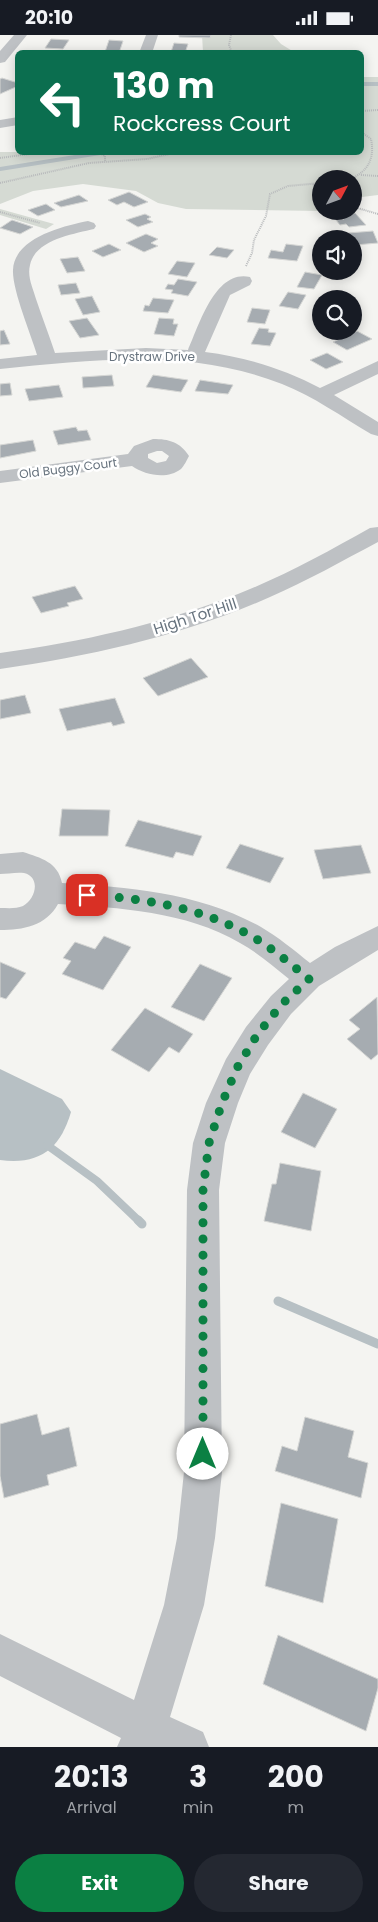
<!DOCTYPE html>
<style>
:root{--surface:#171b24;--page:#242831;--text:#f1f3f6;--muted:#9ea1a6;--accent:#0b8043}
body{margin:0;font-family:Poppins,sans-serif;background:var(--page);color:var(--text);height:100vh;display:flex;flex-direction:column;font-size:19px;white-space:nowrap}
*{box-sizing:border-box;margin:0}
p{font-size:16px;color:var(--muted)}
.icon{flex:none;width:28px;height:28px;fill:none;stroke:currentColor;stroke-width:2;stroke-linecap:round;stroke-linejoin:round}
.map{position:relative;height:1712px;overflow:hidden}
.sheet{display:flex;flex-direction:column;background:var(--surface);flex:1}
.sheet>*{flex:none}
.guide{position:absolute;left:15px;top:15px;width:349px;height:105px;border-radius:8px;box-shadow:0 2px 12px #0003;background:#0b6e4f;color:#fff;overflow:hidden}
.needle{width:32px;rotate:49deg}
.controls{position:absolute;left:312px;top:135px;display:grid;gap:10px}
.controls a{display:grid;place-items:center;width:50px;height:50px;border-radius:50%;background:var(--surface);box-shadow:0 2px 12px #0003;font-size:25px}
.pin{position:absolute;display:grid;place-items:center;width:42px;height:42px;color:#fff;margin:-21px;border-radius:10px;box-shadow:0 2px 8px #0006}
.me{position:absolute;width:55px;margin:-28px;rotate:0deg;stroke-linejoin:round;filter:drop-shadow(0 0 4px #0008)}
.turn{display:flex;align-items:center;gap:18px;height:105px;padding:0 15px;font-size:22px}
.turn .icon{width:65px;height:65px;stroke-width:2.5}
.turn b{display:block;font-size:35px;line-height:42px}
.eta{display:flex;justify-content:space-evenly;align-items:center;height:85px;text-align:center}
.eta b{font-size:30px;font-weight:700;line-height:35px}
.primary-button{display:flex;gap:10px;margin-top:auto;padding:10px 15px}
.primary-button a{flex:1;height:58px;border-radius:30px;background:var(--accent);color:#fff;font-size:20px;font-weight:700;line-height:58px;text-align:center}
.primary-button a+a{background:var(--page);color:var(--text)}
.status{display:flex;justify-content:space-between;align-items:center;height:35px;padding:0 25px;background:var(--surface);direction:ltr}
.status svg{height:14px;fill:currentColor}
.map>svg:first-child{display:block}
.green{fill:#d5dad3}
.water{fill:#b7c0c4}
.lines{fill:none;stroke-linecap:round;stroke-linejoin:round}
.stream-far2{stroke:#b7c0c4;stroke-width:4}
.stream-far1{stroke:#b7c0c4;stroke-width:8}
.stream{stroke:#b7c0c4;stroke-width:9}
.building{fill:#a6acb1;stroke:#d5d6d4}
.path{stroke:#b8babc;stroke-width:2;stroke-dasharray:1 1;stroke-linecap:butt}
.minor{fill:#bec1c4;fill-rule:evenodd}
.route{stroke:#0b8043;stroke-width:9;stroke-dasharray:0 16.2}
.labels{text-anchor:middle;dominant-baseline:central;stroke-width:5;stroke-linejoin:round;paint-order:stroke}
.far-street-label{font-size:12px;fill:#67737e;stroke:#fff}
.street-label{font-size:15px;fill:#67737e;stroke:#fff}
</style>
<div class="status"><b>20:10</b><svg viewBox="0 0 49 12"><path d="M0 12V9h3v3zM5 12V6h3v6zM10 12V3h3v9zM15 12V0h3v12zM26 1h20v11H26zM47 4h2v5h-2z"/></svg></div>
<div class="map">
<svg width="378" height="1712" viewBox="0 0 378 1712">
<rect width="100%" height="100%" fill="#f4f4f1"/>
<g class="green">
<path d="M202,0h71l8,9 13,8h-91z"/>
<path d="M361,42h17v118l-24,3v-19h-33v32l-135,-2 -28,-6 -22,-12 -53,-7 -50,7 -33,13v-52l361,1z"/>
<path d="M0,174l54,15 -8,5 -46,-14z"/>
</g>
<path class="water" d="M0,1034l62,30 9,13c-11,37 -31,53 -71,48z"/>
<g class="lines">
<g class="stream-far2">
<path d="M361,49h17"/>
<path d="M0,134l100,-16"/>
</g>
<path class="stream-far1" d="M47,1110l50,36 43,41"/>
<g class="stream">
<path d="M138,1185l4,4"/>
<path d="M278,1266l100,43"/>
</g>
</g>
<g class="building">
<path d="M179,0h32l-1,3 -31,-1z"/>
<path d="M51,4l18,1 -6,9 -18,-1z"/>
<path d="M109,5l14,1 -4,12 -14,-1z"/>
<path d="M174,8l14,1 -3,9 -14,-1z"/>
<path d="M2,43l16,5v3l-18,8v-15z"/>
<path d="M129,157l19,10 -14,5 -10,-5 -7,3 -9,-5z"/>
<path d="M79,160l9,6 -27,6 -7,-4z"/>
<path d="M46,169l9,6 -17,6 -10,-6z"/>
<path d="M355,178l11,12 -17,2 -3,-3 -6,1 -4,-5 8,-1 -4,-4z"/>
<path d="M145,179l6,3 -4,2 6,3 -15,5 -12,-7z"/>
<path d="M12,185l21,7 -13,7 -20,-6z"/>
<path d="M373,196l5,12 -23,2 -1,-6 -6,-6z"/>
<path d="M146,199l12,5 -7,4 7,3 -14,6 -18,-9z"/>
<path d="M109,209l12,6 -18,7 -11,-6z"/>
<path d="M286,209l17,2 -6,15 -29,-3 3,-8 12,2z"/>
<path d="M217,212l17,3 -7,8 -18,-3z"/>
<path d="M78,222l7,14 -18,2 -7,-14z"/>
<path d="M177,226l18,2 -8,14 -19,-3z"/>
<path d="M305,237l17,3 -8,14 -17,-2z"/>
<path d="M178,244l19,3 -9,14 -17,-3 2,-3 -8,-1 3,-5 6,1z"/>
<path d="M76,248l4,10 -19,2 -3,-10z"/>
<path d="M288,257l18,3 -8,14 -19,-3z"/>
<path d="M92,261l8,16 -17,3 -8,-16z"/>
<path d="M153,263l21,2 -6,13 -25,-2 2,-6 4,1z"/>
<path d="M252,273l18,2 -5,14 -18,-2z"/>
<path d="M87,283l12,17 -19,3 -11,-17z"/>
<path d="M159,283l15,1 -1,5h5l-4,12 -20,-2z"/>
<path d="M259,293l10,1 -1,3 8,1 -6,13 -19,-2z"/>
<path d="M4,295l6,14 -10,1v-14z"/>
<path d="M357,296l15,8 -25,11 -14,-8z"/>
<path d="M327,318l16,9 -17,7 -16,-9z"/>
<path d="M112,340l2,11 -31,2 -1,-11z"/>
<path d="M153,340l35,5 -7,12 -35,-5z"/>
<path d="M200,345l33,5 -5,9 -33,-3z"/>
<path d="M10,348l2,12 -12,1v-12z"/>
<path d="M59,350l4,12 -34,4 -4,-12z"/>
<path d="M76,392l2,4 9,-1 4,10 -33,5 -5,-14z"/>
<path d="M33,405l3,11 -36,7v-13z"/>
<path d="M75,551l8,13 -16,4 2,3 -28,7 -9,-16z"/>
<path d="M191,623l17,19 -50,19 -15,-18z"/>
<path d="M25,660l6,18 -31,6v-19z"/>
<path d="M115,663l10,25 -12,3 -2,-4 -44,9 -8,-22z"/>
<path d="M62,774l48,1 -2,26h-49z"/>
<path d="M138,785l64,16 -9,20 -17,-4 -3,6 -48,-12z"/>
<path d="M240,809l44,14 -14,25 -44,-15z"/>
<path d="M361,810l10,28 -48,6 -9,-29z"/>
<path d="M104,901l27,11 -28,43 -41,-16 9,-13 -8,-3 12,-16 20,7z"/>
<path d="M0,927l26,11 -20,26 -6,-2z"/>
<path d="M200,929l32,14 -28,43 -33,-14z"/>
<path d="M377,962l1,57 -7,6 -24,-21 13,-10 -11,-9z"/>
<path d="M145,973l48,26 -14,19 -10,-6 -20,25 -38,-22z"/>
<path d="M303,1058l34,16 -22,39 -34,-16z"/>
<path d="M280,1128l41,8 -10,60 -47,-10 8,-37h4z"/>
<path d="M37,1379l5,21 27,-8 8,39 -30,9 2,10 -45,13 -4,-22v-52z"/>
<path d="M305,1382l49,14 -6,26 20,6 -7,35 -86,-27 7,-25 15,5z"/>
<path d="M281,1468l57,16 -15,84 -58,-17z"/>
<path d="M278,1600l100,44v9l-12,43 -103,-47z"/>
</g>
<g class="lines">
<g class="path">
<path d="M231,0l-2,10 3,8"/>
<path d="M361,76l17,-1"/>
<path d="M100,118l5,3v5"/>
<path d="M0,123l36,-5"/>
<path d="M361,140l17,1"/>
<path d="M350,144c18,-7 25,-21 21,-40l-10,-7"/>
<path d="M0,148l89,-20 58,-4 27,-6"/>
<path d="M313,149l8,8"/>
<path d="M354,172l24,7"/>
<path d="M0,177l40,11"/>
<path d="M246,231l6,-13 2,-13 12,-24 4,-22 18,-8 33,-3"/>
</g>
<g class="minor">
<path d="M14,0h13l-22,27 -5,1v-12z"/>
<path d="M146,0h12l-6,18h-13z"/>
<path d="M18,82v8l-18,3v-8z"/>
<path d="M88,186l6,2 2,3 -2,3c-21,5 -59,11 -64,36 -3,12 3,23 6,34 6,18 13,36 19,54l91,-5 42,2c11,-24 27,-81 62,-73l2,4 -2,4 -20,10 -25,57c40,5 79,17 115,36l58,-27v13l-44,21 44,27v14l-7,-2c-29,-17 -58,-38 -89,-50 -91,-36 -188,-24 -282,-15v-10l37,-4c-6,-21 -25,-65 -24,-85 1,-32 50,-44 75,-49z"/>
<path d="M153,404c16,0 27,3 36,17 -2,4 -5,10 -8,13 -14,11 -36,6 -49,-3l-132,17v-12l128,-17 6,-8zM157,416h5l7,5 -3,5 -9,2 -9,-5v-4z"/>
<path d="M378,492v15c-36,19 -71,39 -108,55 -85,38 -178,59 -270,72v-16c82,-11 161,-29 238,-59 46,-18 89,-42 132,-66z"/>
<path d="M23,817c18,6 35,10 39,31 67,4 138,10 199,44 17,10 33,23 49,36l25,-16 43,-21v24l-59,36 -28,28 -23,31 -18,29 -12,29 -13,40 -6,47 3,282 -7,66 -11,67 -34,112 33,15 6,15h-92l4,-9 -121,-62v-42l134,66 30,-95 13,-67 7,-66 3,-282 6,-47 13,-40 20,-44 20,-32 25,-31 18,-17c-16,-13 -31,-26 -49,-36 -55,-32 -120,-35 -182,-39 -12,22 -35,26 -58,26v-22c8,0 16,1 23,-2 13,-7 18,-29 1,-33 -8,-1 -17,1 -24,1v-20z"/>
</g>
</g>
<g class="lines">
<path class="route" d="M87,860c52,3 106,11 153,35 25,12 47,31 69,49l-28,26 -24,30 -20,33 -15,35 -13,40 -6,47v264"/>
</g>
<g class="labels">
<g class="far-street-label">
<text x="152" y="321">Drystraw Drive</text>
<text transform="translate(68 433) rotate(-7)">Old Buggy Court</text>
</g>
<g class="street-label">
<text transform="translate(195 581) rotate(-18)">High Tor Hill</text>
</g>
</g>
</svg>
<div class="controls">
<a><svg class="needle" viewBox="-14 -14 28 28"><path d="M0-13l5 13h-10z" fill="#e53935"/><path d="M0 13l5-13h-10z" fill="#9ea1a6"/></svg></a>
<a><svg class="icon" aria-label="sound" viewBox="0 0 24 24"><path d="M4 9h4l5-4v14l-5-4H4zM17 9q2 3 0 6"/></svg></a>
<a><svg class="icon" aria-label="search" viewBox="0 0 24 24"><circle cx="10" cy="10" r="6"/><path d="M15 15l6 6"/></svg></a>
</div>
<div class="pin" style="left:87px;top:860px;background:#d93025"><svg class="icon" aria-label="arrive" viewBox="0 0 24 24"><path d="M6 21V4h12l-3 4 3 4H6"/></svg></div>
<svg class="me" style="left:203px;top:1419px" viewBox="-20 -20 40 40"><circle r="19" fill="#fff"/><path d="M0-13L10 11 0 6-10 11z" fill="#0b8043"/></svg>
<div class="guide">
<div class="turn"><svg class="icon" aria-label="left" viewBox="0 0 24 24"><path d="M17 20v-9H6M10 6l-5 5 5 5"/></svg><div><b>130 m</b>Rockcress Court</div></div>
</div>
</div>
<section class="sheet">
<div class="eta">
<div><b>20:13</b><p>Arrival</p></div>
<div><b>3</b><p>min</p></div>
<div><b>200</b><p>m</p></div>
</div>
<div class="primary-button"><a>Exit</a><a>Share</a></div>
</section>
